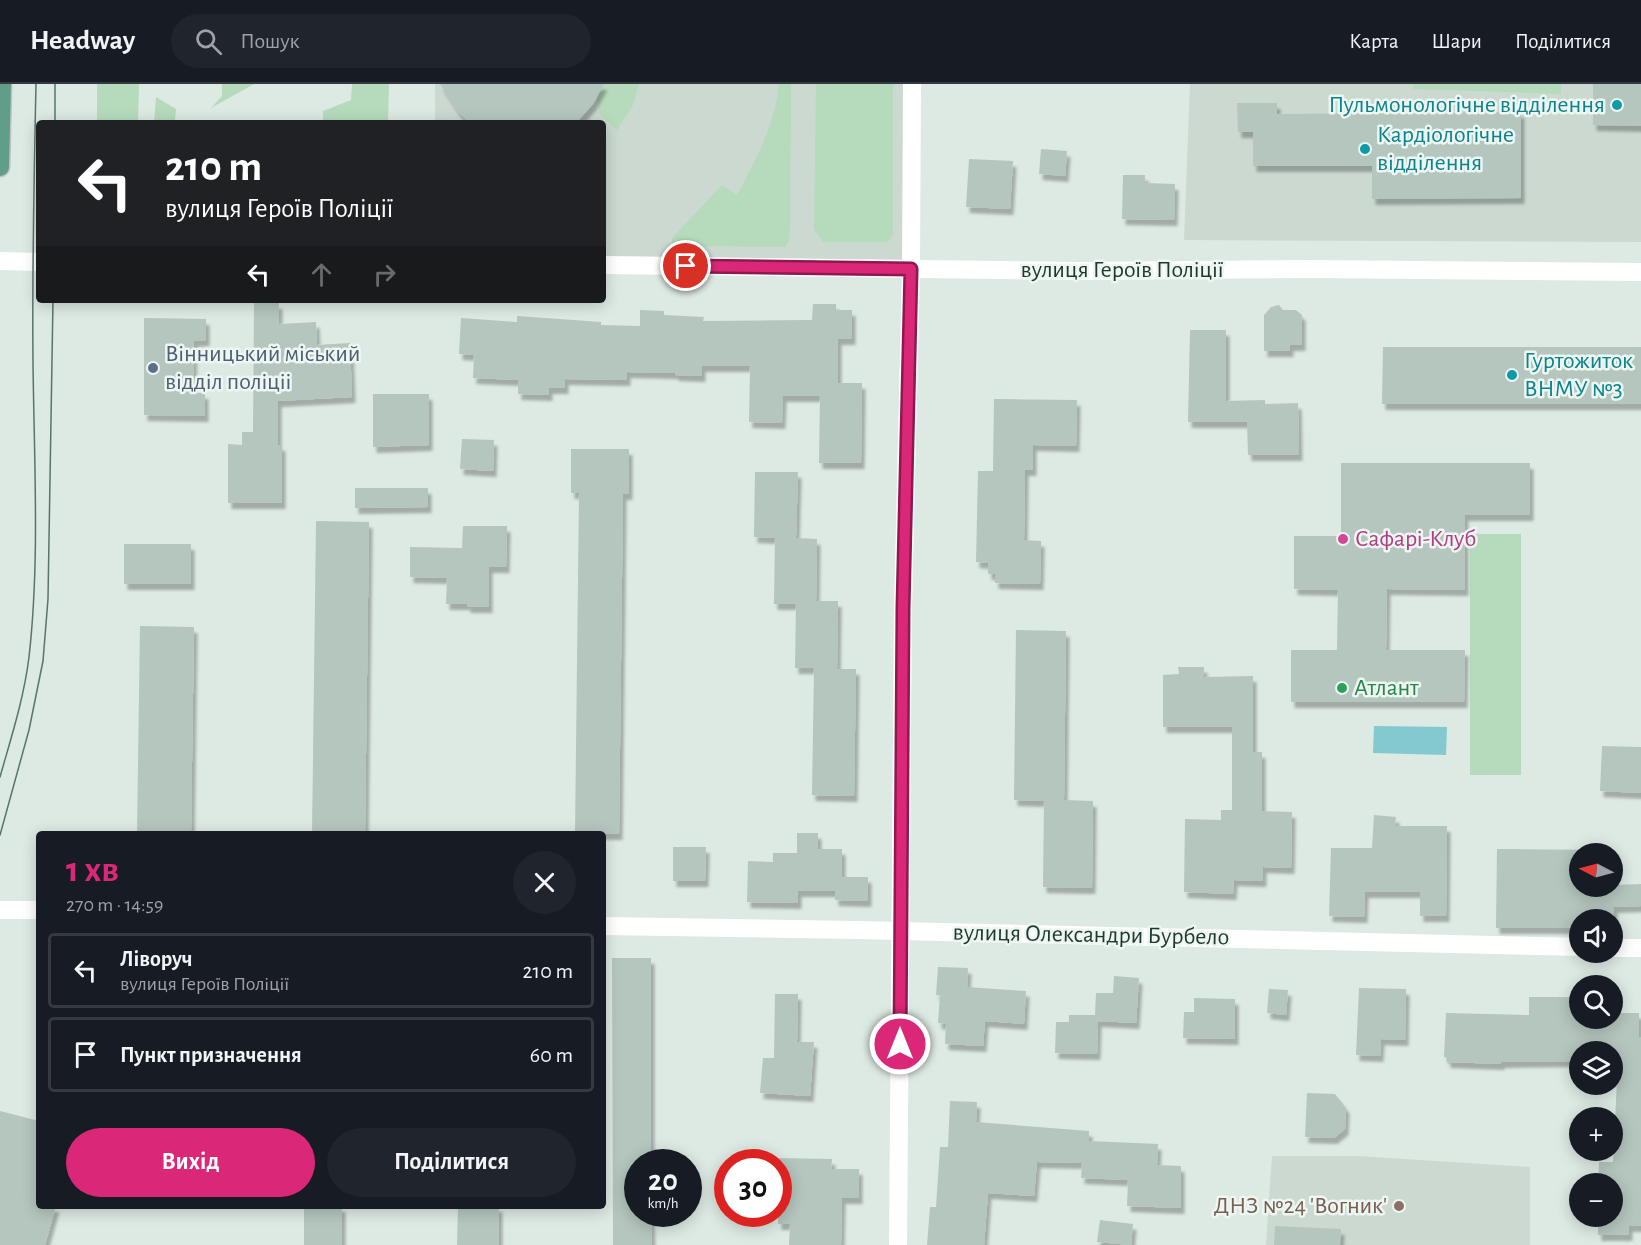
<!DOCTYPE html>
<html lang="uk">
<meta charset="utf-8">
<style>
:root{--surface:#171b24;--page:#20242c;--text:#f1f3f6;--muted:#9ea1a6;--line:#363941;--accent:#db2777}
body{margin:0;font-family:"Alegreya Sans",sans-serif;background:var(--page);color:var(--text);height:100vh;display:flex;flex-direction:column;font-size:22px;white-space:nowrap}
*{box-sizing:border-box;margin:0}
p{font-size:20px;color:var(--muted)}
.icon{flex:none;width:33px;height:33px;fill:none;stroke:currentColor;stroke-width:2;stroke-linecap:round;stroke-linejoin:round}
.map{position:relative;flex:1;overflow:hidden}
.side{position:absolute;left:36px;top:747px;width:570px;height:378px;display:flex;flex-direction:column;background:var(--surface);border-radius:6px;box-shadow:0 3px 15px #0003}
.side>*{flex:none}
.hud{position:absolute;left:36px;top:36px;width:570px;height:183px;border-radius:6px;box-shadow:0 3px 15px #0003;background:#202124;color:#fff;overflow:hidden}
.needle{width:39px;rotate:276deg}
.buttons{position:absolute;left:1569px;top:759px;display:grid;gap:12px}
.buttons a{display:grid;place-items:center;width:54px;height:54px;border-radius:50%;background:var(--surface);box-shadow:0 3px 15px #0003;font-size:30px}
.speed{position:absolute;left:624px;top:1065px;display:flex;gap:12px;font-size:30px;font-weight:700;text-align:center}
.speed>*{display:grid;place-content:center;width:78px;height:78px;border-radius:50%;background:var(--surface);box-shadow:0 3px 15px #0003;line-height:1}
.speed small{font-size:15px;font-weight:400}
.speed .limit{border:9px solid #d22;background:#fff;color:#111}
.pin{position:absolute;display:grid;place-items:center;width:51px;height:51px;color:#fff;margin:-26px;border:3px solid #fff;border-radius:50%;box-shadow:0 2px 6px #0007}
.me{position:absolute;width:66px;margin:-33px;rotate:0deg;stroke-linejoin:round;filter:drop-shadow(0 0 4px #0008)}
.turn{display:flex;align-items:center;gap:21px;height:126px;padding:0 30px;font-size:27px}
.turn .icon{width:78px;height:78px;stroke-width:2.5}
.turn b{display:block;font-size:42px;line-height:51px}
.lanes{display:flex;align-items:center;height:57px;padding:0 30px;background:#0003;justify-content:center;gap:30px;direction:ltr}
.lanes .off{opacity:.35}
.round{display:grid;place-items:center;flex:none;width:63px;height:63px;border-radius:32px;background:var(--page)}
.summary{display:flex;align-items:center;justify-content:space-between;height:102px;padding:0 30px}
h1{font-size:36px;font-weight:700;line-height:45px;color:var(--accent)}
.primary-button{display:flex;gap:12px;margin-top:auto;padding:12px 30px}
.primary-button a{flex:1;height:69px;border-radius:36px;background:var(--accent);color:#fff;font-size:24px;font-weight:700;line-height:69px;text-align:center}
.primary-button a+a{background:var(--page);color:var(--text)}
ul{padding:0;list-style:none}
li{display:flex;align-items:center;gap:18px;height:75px;margin:0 12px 9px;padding:0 18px;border:3px solid var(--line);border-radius:6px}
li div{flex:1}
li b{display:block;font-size:22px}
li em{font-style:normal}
header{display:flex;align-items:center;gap:36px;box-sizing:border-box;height:84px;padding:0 30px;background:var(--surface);border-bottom:2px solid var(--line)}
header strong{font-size:28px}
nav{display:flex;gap:33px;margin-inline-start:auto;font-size:21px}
.search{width:420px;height:54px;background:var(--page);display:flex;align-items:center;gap:15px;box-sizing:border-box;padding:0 21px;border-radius:33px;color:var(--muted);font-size:22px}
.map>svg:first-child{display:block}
.built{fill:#cbd9d1}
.green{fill:#b5dbbc}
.water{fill:#84c9cf}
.building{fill:#b5c6be;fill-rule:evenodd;filter:url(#shadow)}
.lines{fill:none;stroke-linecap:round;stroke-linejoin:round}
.major-casing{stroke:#bcc3c1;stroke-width:21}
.minor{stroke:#fff;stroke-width:18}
.major{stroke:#619e8a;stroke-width:18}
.tram{stroke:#59746b;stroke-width:1.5}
.route-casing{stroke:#8e194d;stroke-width:15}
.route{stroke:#db2777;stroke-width:10}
.culture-dot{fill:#0f9aa8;stroke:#edf6f1;stroke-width:2}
.service-dot{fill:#5c6f8a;stroke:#edf6f1;stroke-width:2}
.hotel-dot{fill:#d1479c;stroke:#edf6f1;stroke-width:2}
.leisure-dot{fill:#2e9e5b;stroke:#edf6f1;stroke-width:2}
.education-dot{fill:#8d6e63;stroke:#edf6f1;stroke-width:2}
.labels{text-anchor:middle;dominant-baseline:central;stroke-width:5;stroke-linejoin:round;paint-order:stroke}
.culture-label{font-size:24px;fill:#0d838f;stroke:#edf6f1;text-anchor:start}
.street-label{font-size:24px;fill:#1f382f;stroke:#edf6f1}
.service-label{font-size:24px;fill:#4e5e75;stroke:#edf6f1;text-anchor:start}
.hotel-label{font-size:24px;fill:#b23c85;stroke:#edf6f1;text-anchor:start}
.leisure-label{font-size:24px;fill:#27864d;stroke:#edf6f1;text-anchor:start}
.education-label{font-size:24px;fill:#785e54;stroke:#edf6f1;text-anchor:end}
</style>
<header>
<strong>Headway</strong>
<div class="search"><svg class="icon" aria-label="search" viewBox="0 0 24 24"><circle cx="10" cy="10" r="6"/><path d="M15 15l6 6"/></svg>Пошук</div>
<nav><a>Карта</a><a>Шари</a><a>Поділитися</a></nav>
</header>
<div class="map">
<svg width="1641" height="1161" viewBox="0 0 1641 1161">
<defs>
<filter id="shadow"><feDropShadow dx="3.5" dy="6" stdDeviation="1.5" flood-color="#0004"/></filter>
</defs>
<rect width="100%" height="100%" fill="#dde9e3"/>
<g class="built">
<path d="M435,0h477l-1,185 -308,-4v-142h-168z"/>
<path d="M1190,0h451v158l-457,-2z"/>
<path d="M1272,1072h85l173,11v78h-264z"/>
</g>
<g class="green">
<path d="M97,0h42l-1,39h-41z"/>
<path d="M222,0h32l-43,24 11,-12z"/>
<path d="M352,0h37l-1,39h-65v-12l28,-11z"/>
<path d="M602,0h37l-6,21 -16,25 -18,-16 -2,-17z"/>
<path d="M779,0h12l-1,139 -1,17 -4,7 -113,-1v-8l50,-53 15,10c19,-35 38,-71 42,-111z"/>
<path d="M816,0h77v150l-5,8h-65l-9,-13z"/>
<path d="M1413,0h148v10l-148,-5z"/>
<path d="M156,13l20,12 -1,12 -21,2z"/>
<rect x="1470" y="450" width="51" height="241"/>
</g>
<path class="water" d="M1374,642l73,1 -1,28 -73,-2z"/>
<g class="building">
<path d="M440,0h164l-11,20 -17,19h-106l-12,-11z"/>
<path d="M1593,0h48v42l-48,-1z"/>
<path d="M1237,19h40v11l244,-2v86l-149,1v-33h-119v-34h-15z"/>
<path d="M1041,65l26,2 -2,25 -26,-2z"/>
<path d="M969,75l44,2 -3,48 -44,-2z"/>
<path d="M1123,91h22v8l30,1 -1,36 -52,-1z"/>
<path d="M254,218l25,1v21l37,-2 1,23 33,-2 2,54 -74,4v44h4v58h-54v-59l14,1v-13h11z"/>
<path d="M813,220h23v6h16v29h-14v44h24l-1,80h-42l1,-67h-37l-1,27 -33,-1 1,-56h-48v10l-27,-1v-2l-48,-1v8l-62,-1v9h-16v7l-31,-1v-14l-45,-2 1,-23 -15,-1 2,-36 56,4v-6l84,6v3l39,1v-16l24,1v4l40,2 -1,4 109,-1z"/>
<path d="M1279,221l4,5h13l6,5v30h-12v6h-26v-36l7,-8z"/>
<path d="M144,234l62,1v21l-12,1 -1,52h12v23l-61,-1z"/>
<path d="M1190,246h36v71l39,-1v4l33,-1 1,52h-51l-1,-33h-59z"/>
<path d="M1383,263h258v57h-259z"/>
<path d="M373,310h56v51l-56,2z"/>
<path d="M994,315l83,1 -1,46 -43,-1v25h-8l-1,70 17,1 -1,43 -45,-1v-9h-7v-11l-12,-1 2,-91h15z"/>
<path d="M462,355l32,1 -1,31 -33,-2z"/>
<path d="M571,365h58v45h-6l-4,340h-44l4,-341h-8z"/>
<path d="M1341,379h189v52h-65v75l-78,-1 -1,61h79l-1,52h-173v-52h46l1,-60 -44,-1v-53h47z"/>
<path d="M755,388h43l-2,66 21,1 -1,62h22l-1,68h19l-2,127 -42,-1 2,-127h-19l1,-64h-22l1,-66 -21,-1z"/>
<path d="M355,404h73v19l-73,1z"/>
<path d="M316,437l53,1 -4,312h-53z"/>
<path d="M463,442h44l-1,41h-17v40h-22v-3h-21l1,-26 -37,-1v-30l52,1z"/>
<rect x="124" y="460" width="67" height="40"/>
<path d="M140,542l54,1 -3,207h-54z"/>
<path d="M1016,546l50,1 -2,169 29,1 -1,87 -49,-1 1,-86 -30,-1z"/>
<path d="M1178,583h26v10l49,-1v76h9v59l30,1 -1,56 -28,-1v14l-29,-1 -1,14 -49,-2 1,-73 36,1v-10h11v-83h-69v-52l16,-1z"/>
<path d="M1602,662l39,1v46l-41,-2z"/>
<path d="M1374,731l22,2 -1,9h52l-1,90h-26v-24h-55l-1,25 -35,-1 2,-68h41z"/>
<path d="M797,749h21v16h24v28h26v24l-33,-1v-9h-37v12l-51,-1 1,-41 25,1v-9h24z"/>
<path d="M673,763h33l-1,34h-32z"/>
<path d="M1497,765l118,1 -1,35 27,-1v22l-27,1v22l-2,-9h-32v8h-84zM1580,770h32v32h-32z"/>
<path d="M612,874h39v204h-13v52h13l1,31h-39z"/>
<path d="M938,883l30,1 -1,19 59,4 -2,33 -39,-3 -2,25 -38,-2 1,-20 -8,-1 2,-28h-4z"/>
<path d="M1114,892l25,2 -3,45 -38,-2 -1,33 -42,-1 1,-31h13v-7h26l1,-22h17z"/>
<path d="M1359,904l47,1 -1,51 -24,-1 -1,17 -24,-1z"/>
<path d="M1269,905l19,1 -2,25 -19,-2z"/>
<path d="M775,910h23l-1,48h17l-4,54 -50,-3 3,-35h11z"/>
<path d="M1529,913h51v21h32v-5h27v24h2v189h-12v9h-31v-19h14v-32h-14l1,-22h14l4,-82 -5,1v-29h-32v15h-8v-6l-71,1v2l-54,-2v-4l-3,-1 2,-44 83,2z"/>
<path d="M1194,914l41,1v40l-52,-1 1,-26h10z"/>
<path d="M1307,1009l28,1 11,14 -1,21 -11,9 -29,-1z"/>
<path d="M950,1017l27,1 -1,20 113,9v10l69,3 -1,21 24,1v42l-54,-2 1,-26 -47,-2 1,-15 -45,-1 -3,34 -46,-3 -4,52h-57l3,-38h6l4,-60h8z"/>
<path d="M0,1027l39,10v85h17l-11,39h-45z"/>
<path d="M778,1074l54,1 -1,10h28v29h-17l-1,47h-52l1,-21h-12z"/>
<rect x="304" y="1122" width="38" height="39"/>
<path d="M458,1122h41v39h-42z"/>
<path d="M1100,1136l33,4 -2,21 -34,-3z"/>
<path d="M1275,1142l66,3 -1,16h-66z"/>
</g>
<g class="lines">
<defs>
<path id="major" d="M0,83l2,-83"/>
</defs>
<use href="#major" class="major-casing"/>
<g class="minor">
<path d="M0,177l39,1"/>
<path d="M603,181l477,6 233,-2 328,3"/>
<path d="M0,826h39"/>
<path d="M603,842l254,4 723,17"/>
<path d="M1612,864h29"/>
<path d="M898,1161l5,-637 8,-339 1,-185"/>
</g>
<use href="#major" class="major"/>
<g class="tram">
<path d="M55,39v-39"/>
<path d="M0,693c11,-39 24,-79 29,-120 11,-97 5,-198 4,-295 -1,-93 1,-185 3,-278"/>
<path d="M0,751l29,-105 14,-69 5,-62 5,-299"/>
</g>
</g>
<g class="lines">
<defs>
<path id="route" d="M686,182l225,3 -8,339 -3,436"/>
</defs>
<use href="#route" class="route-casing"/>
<use href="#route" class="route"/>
</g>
<g class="culture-dot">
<circle cx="1617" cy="21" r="6"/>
<circle cx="1365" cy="65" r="6"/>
<circle cx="1512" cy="291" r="6"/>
</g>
<circle class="service-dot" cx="153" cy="284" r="6"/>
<circle class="hotel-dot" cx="1343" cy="455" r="6"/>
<circle class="leisure-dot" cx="1342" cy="604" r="6"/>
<circle class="education-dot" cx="1399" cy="1122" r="6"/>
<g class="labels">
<g class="culture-label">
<text x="1605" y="21" text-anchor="end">Пульмонологічне відділення</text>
<text x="1377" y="51">Кардіологічне<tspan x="1377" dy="28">відділення</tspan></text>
<text x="1524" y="277">Гуртожиток<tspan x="1524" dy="28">ВНМУ №3</tspan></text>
</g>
<g class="street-label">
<text x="1122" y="186">вулиця Героїв Поліції</text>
<text transform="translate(1091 851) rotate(1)">вулиця Олександри Бурбело</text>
</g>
<g class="service-label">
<text x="165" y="270">Вінницький міський<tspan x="165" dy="28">відділ поліціі</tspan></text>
</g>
<g class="hotel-label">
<text x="1355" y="455">Сафарі-Клуб</text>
</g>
<g class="leisure-label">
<text x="1354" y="604">Атлант</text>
</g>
<g class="education-label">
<text x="1387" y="1122">ДНЗ №24 'Вогник'</text>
</g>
</g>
</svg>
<div class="buttons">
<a><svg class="needle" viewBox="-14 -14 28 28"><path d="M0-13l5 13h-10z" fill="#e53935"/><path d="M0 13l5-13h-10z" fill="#9ea1a6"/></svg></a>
<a><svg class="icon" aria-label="sound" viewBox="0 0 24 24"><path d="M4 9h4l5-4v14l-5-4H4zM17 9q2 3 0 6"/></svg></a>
<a><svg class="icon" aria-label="search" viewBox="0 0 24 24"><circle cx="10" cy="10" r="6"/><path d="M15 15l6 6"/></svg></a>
<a><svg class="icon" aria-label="layers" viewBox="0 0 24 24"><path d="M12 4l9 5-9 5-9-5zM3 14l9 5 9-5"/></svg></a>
<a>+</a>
<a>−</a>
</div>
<div class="speed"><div>20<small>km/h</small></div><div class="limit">30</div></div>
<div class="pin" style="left:686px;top:182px;background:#d93025"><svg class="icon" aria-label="arrive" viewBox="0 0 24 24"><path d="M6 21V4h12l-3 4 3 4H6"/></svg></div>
<svg class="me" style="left:900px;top:960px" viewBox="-20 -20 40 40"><circle r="17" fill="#db2777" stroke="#fff" stroke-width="3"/><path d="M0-11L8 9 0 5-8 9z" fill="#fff"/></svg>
<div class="hud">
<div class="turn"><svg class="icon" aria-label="left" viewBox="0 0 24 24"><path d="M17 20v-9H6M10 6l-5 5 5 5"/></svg><div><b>210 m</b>вулиця Героїв Поліції</div></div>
<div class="lanes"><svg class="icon" aria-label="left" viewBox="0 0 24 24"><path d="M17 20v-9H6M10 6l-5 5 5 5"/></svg><svg class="icon off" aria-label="ahead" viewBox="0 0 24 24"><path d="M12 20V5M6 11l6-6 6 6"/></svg><svg class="icon off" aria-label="right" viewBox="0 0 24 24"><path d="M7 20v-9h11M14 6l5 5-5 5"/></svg></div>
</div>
<section class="side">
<div class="summary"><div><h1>1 хв</h1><p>270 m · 14:59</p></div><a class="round"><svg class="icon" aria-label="close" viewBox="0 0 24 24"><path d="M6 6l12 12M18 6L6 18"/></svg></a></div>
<ul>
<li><svg class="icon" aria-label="left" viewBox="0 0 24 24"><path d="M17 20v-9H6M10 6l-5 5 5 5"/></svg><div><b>Ліворуч</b><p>вулиця Героїв Поліції</p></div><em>210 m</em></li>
<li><svg class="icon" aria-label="arrive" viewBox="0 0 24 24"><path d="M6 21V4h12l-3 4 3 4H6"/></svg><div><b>Пункт призначення</b></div><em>60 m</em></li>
</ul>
<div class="primary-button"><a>Вихід</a><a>Поділитися</a></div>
</section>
</div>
